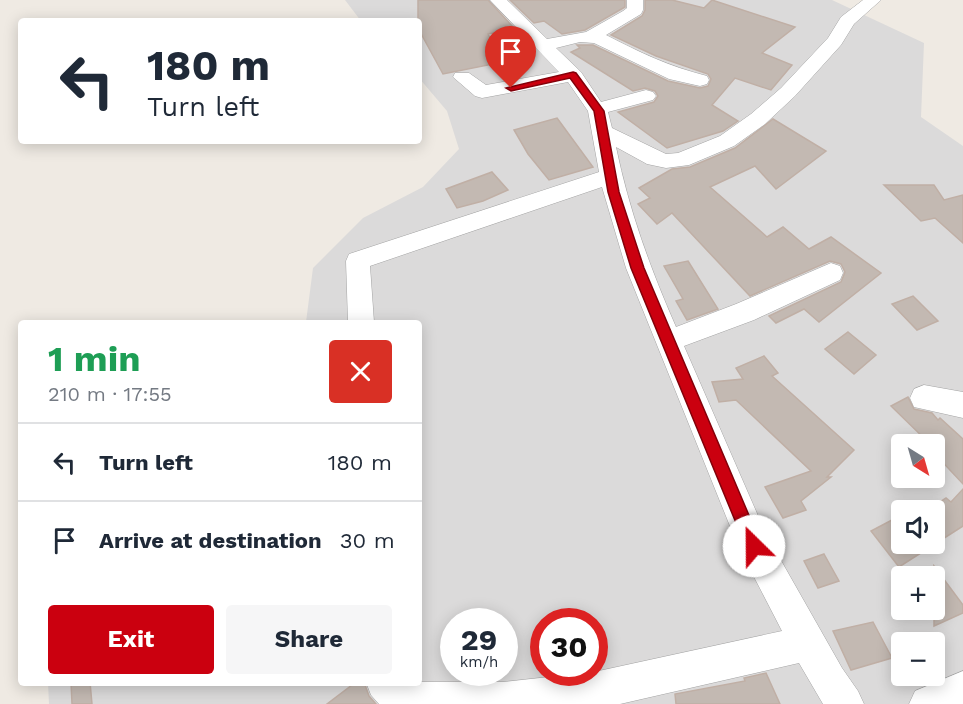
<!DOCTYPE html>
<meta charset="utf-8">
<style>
:root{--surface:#fff;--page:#f6f6f7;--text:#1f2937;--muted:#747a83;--line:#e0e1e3;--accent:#cb000f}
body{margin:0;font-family:"Work Sans",sans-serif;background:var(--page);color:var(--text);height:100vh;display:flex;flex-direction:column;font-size:22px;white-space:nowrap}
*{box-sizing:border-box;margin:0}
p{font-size:20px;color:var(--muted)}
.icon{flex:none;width:33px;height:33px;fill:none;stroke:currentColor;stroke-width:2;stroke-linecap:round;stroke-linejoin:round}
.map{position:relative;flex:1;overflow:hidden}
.sheet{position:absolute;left:18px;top:320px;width:404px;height:366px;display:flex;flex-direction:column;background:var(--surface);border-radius:6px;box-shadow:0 3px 15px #0003}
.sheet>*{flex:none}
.banner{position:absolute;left:18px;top:18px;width:404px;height:126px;border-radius:6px;box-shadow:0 3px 15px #0003;background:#fff;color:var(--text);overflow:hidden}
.needle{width:39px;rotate:143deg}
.tools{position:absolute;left:891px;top:434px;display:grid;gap:12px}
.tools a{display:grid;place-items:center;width:54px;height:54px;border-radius:6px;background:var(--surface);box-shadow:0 3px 15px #0003;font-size:30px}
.speed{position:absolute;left:440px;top:608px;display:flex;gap:12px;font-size:30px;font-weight:700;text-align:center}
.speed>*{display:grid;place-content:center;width:78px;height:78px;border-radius:50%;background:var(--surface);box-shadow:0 3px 15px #0003;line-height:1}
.speed small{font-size:15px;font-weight:400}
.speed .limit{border:9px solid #d22;background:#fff;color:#111}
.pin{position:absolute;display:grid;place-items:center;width:51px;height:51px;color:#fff;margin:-62px -26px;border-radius:50% 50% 50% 0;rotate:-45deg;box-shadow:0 0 6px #0007}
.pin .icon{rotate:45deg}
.me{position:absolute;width:66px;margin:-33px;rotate:337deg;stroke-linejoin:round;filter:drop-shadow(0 0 4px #0008)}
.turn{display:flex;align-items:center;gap:21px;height:126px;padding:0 30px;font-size:27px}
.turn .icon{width:78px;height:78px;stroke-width:2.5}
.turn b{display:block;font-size:42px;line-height:51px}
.round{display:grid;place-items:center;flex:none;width:63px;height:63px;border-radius:6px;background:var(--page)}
.overview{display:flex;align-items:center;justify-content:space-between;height:102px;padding:0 30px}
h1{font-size:36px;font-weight:700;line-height:45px;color:#1e9e55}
.primary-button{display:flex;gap:12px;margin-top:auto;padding:12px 30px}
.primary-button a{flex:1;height:69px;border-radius:6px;background:var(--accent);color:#fff;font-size:24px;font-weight:700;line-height:69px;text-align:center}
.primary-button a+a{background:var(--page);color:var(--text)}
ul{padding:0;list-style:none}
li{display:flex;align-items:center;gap:18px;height:78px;padding:0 30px;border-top:2px solid var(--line)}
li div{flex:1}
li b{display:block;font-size:22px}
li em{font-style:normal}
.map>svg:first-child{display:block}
.residential{fill:#dbdada;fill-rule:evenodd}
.building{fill:#c3b9b2;stroke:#c0afa5;stroke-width:1.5}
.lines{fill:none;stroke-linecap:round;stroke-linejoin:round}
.minor-casing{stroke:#a4a4a4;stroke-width:1}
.minor{fill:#fff;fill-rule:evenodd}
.route{fill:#cb000f;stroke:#84000a;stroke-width:1.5}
</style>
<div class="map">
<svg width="963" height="704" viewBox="0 0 963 704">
<rect width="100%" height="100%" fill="#efeae3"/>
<path class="residential" d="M345,0h487l92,43 -3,74 42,29v558h-914l-1,-21 370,-1v-360h-112l7,-54 50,-50 60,-31 36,-38 -12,-38 -28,-33 -1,-57h-57zM902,444h32v33h-32zM902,510h32v33h-32zM902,576h32v33h-32zM453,621h51v51h-51zM543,621h51v51h-51zM902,642h32v33h-32z"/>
<g class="building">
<path d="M418,0h70l26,28 -26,6 15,28 -60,12 -25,-46z"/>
<path d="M510,0h115v7l-40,23 -23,4 -18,-13 -10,2z"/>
<path d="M645,0h27l32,8 8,-8 83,27 -33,26 30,12 -21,25 -36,-12 -23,27 26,16 -15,10 -56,17 -49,-36 36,-10 4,-6 -3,-5 -10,-3 -12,3 -62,-39 9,-4 -3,-3h16l75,36 32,7 8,-2 3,-7 -3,-5 -52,-18 -45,-21 31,-19 3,-6z"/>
<path d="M557,118l36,49 -44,13 -21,-26 -14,-24z"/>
<path d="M773,119l53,32 -50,38 -21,-23 -45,21 57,50 16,-10 26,22 22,-12 50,36 -62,49 -15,-13 -28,14 -7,-7 72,-34 4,-10 -4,-8 -11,-3 -80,35 -78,-83 -15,11 -19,-20 12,-6 -11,-10 33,-19 18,-2 45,-19z"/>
<path d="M492,172l16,18 -25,11 -26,7 -11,-19z"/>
<path d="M884,185h50l10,15 19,-5v48l-28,-25 -14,3z"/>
<path d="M688,261l30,48 -31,11 -11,-19 7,-2 -19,-33z"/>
<path d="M913,296l25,25 -21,9 -25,-26z"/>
<path d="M848,332l28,23 -22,19 -29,-25z"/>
<path d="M764,356l14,17 -6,3 82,74 -27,27h4l-30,24 5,9 -23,8 -18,-31 46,-16 -75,-71 -17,2 -7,-20 31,-3 -7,-11z"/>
<path d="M908,397l6,12 18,4 6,7 2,-2 23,21v45l-29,-31v-9h-4l-39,-38z"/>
<path d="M963,489v37l-64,41 -28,-36 21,-11 10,9v14h32v-33h-6l18,-12 5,4z"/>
<path d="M824,554l15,27 -21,7 -14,-27z"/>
<path d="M934,566l29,39v8l-29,13z"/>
<path d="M873,622l19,36 -41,12 -18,-39z"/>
<path d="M766,673l14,31h-104l-1,-10 70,-13 -1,-3z"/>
<path d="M71,682h19l2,22h-20z"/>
<path d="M356,682h8l5,14 7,8h-49z"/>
</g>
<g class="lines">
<defs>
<g id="minor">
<path d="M490,0h17l40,39 39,-7 37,-21 4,-3v-8h16v10l-2,4 -35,21c35,18 62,31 101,41l2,4 -2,4 -7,2 -31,-7 -75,-36 -14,-1 -24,6 25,24 20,30 45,-12 7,2 3,4 -3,4 -45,12 4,16 54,26 12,-1 42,-17 31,-22 30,-26 47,-50 13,-21 22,-17h18l-27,24 -13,21 -46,51 -30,28 -31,22 -45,19 -23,3 -19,-4 -31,-17c13,63 34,121 60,180l60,-23 95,-41 9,3 3,7 -3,7 -86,40 -70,26 82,188 76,134 16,23 6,13h-41l-24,-41 -179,41h-241l-8,-9 -5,-13h137l91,-10 188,-41 -44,-85 -112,-278 -24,-81 -232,79 4,56h-26l-2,-61 3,-7 250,-82 -11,-61 -20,-29 -86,16 -7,-2 -22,-19 2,-4h14l17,12 73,-13z"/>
<path d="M924,385l39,7v26l-49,-11 -4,-9 4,-9z"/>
<path d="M963,671v33h-54l6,-13z"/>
</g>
</defs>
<use href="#minor" class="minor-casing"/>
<use href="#minor" class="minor"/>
</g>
<path class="route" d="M573,72l3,1 28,38 15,81 25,76 118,278 -2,6 -6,3 -6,-3 -117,-284 -23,-76 -14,-81 -24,-33 -59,13 -5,-3z"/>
</svg>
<div class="tools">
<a><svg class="needle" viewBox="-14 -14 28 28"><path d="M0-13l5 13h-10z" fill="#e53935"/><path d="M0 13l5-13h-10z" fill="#747a83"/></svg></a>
<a><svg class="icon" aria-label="sound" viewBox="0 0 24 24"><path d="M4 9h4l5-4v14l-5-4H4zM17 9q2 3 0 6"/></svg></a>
<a>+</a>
<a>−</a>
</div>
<div class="speed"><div>29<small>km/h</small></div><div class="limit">30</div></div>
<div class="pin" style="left:511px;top:88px;background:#d93025"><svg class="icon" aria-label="arrive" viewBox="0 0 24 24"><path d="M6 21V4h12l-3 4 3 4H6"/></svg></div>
<svg class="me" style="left:754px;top:546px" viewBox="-20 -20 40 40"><circle r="19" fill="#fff"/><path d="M0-13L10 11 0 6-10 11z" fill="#cb000f"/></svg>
<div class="banner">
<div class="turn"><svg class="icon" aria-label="left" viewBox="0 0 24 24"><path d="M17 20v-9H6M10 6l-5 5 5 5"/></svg><div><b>180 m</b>Turn left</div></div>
</div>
<section class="sheet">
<div class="overview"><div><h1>1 min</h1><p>210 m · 17:55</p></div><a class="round" style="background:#d93025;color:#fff"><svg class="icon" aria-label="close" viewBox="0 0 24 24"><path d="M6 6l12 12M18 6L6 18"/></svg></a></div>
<ul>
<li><svg class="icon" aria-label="left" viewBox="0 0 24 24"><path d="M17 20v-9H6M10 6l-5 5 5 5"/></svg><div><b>Turn left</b></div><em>180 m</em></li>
<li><svg class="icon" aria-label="arrive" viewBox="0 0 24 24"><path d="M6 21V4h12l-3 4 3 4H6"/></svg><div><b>Arrive at destination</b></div><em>30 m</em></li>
</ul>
<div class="primary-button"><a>Exit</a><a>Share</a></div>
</section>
</div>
